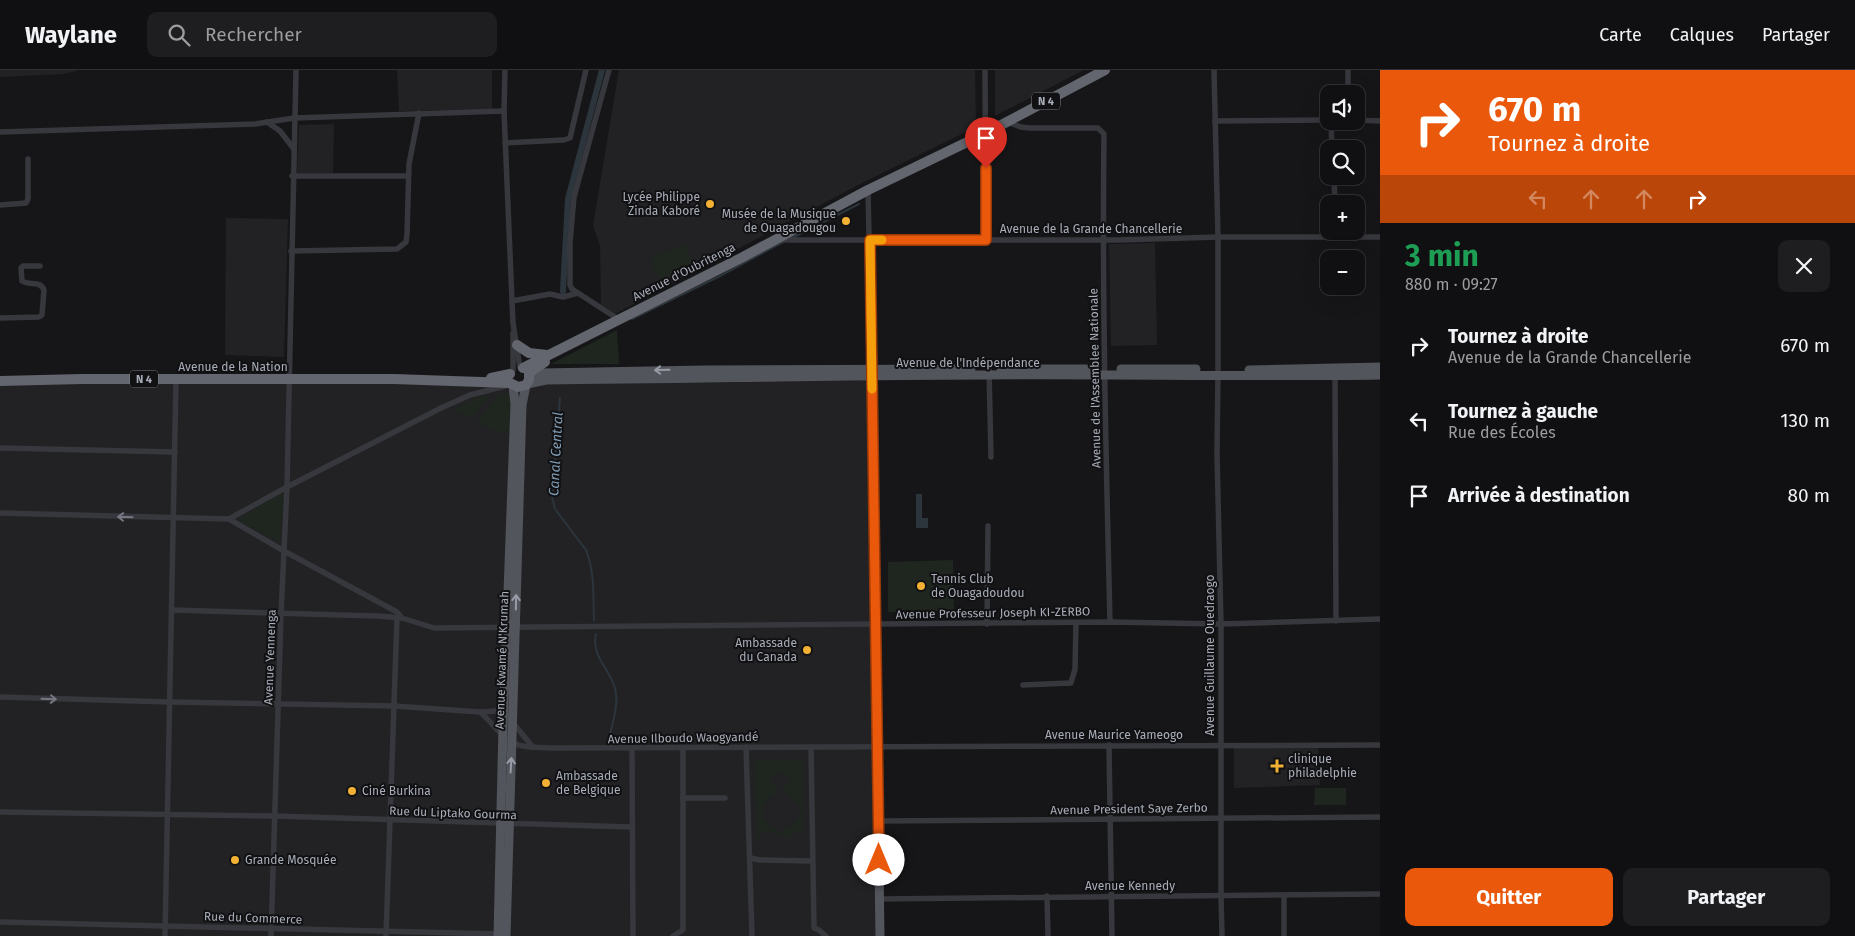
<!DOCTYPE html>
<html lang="fr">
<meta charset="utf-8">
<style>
:root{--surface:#101012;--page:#1e1e20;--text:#f1f3f6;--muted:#9c9d9f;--line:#303032;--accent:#ea580c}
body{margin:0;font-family:"Fira Sans",sans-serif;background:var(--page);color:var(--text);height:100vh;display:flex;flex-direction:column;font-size:19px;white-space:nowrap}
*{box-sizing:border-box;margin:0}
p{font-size:16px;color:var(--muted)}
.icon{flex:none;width:28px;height:28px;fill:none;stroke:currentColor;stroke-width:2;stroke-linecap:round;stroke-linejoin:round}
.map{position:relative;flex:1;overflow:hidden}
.side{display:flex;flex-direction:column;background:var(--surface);width:475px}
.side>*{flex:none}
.hud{background:#ea580c;color:#fff;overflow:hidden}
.buttons{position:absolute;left:1320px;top:15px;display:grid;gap:10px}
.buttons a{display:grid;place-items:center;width:45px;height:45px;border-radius:10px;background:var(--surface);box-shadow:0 5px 20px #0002,0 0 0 1px var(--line);font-size:25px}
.pin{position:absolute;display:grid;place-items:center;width:42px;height:42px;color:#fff;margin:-51px -21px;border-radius:50% 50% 50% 0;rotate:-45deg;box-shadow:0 0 5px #0007}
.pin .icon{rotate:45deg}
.me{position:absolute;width:55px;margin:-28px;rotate:0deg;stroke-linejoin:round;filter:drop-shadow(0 0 4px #0008)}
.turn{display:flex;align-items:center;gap:18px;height:105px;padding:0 25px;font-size:22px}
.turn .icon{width:65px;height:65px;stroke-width:2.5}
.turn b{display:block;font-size:35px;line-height:42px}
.lanes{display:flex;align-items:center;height:48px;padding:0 25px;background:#0003;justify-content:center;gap:25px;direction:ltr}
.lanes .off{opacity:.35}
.round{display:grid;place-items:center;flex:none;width:52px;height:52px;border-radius:10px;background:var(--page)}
.summary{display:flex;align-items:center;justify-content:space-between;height:85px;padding:0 25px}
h1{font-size:30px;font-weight:700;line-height:38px;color:#1e9e55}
.action{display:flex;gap:10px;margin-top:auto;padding:10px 25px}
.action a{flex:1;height:58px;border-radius:10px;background:var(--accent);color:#fff;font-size:20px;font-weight:700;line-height:58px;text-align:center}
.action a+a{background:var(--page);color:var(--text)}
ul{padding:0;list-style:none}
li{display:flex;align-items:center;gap:15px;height:75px;padding:0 25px}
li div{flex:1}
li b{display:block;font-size:19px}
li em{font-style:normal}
header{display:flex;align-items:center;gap:30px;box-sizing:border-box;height:70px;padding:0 25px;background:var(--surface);border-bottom:1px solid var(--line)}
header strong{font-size:24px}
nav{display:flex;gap:28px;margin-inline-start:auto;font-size:18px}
.search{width:350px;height:45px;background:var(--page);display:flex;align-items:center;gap:12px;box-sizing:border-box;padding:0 18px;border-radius:10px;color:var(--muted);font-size:19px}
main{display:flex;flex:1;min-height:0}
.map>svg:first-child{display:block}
.built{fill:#222225}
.green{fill:#1e261f}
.water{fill:#2c353c}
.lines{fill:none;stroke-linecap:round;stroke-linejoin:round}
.stream{stroke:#2c353c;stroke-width:2}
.canal{stroke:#2c353c;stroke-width:6}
.street{stroke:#37383d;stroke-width:5.5}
.primary{stroke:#53555c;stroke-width:9}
.highway{stroke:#63666e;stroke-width:10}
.oneway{stroke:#979ba6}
.oneway2{stroke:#757881}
.route-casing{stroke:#983908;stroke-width:12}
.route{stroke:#ea580c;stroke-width:9}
.slow{stroke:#f59e0b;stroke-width:9}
.poi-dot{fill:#f2b134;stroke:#111113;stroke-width:2}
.labels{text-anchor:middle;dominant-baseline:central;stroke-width:4;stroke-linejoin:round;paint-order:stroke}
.shield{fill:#111113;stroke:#7b7e86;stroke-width:1}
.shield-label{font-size:11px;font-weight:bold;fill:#a8adb8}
.poi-label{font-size:12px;fill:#a8adb8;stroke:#111113;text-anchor:start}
.street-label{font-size:12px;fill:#a8adb8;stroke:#111113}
.water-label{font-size:14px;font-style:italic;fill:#7f9bb3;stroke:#111113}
</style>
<header>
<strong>Waylane</strong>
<div class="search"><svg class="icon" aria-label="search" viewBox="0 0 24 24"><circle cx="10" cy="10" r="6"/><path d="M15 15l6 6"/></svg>Rechercher</div>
<nav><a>Carte</a><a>Calques</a><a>Partager</a></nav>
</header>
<main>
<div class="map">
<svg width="1380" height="866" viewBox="0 0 1380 866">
<rect width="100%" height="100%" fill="#161618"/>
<g class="built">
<path d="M0,0h76v1l-13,3 -63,3z"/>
<path d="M397,0h95v39l-93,2z"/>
<path d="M619,0h356l1,57 -112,55 -249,132 -14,-9 -1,-59 -7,-21z"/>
<path d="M995,0h89l-89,46z"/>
<path d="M334,54l-1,49h-36l2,-48z"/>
<path d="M226,148l62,1 -4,138 -59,-2z"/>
<path d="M1155,173l2,102 -46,1 -2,-102z"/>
<path d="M872,306l8,560h-880v-555l481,2z"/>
<path d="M1234,676l84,2 2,37 -86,3z"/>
</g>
<g class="green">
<path d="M684,174l9,20 -33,15 -10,-20z"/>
<path d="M617,260l2,34h-68z"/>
<path d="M510,323l2,9 -1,26c-10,11 -23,-1 -34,-7l22,-27z"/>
<path d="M490,325l-18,23 -19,-9 25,-12z"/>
<path d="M284,422l-4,51 -43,-24z"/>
<path d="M953,490l1,51 -66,1v-50z"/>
<path d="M755,689h48v72h-11v7h-7v-3h-3v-4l3,-3 2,2 12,-13 -2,-2 6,-6 -17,-16 -3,1 -1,-5 9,-8 -10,-10 -12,10 8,8v5l-2,1 -2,-1 -11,12 4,4 -5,1v2h5l-4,4 10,11 2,-1 4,4v7l-6,-7c-8,-2 -13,1 -15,9z"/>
<path d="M1315,718h31v17h-32z"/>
</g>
<path class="water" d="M916,424h6v24h6v10h-12z"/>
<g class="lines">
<g class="stream">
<path d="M792,168l67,-34"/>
<path d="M632,249l88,-43 63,-34"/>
<path d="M560,328l-8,99 3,12 31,41c9,22 7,46 8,70"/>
<path d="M596,564c-5,22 13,34 19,54 4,16 -2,32 -5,47"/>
</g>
<path class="canal" d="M563,221l5,-92 34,-129"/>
<g class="street">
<path d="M505,0l-1,41 8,190 1,22 7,45"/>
<path d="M985,0l1,170"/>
<path d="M1214,0l4,167v133l-1,84 4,170v272l1,40"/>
<path d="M1348,0v24"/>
<path d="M1356,50l24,1"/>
<path d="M1215,51l114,-1"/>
<path d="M1331,51l1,28"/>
<path d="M267,52l13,9 14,18"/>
<path d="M1007,52l14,5 8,1h69l6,6c-2,163 2,325 6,488"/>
<path d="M0,62l255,-8 39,-6 210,-7"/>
<path d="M505,73l59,-3 6,-2 16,-68"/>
<path d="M292,106h115"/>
<path d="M1334,106l1,28"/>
<path d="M868,120l4,178"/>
<path d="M0,135l26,-2 2,-4v-40"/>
<path d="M777,170h342l99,-3h162"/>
<path d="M291,181l106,-2 9,-7 1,-8 2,-70 10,-51"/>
<path d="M578,223l-6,-4 -2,-4v-42l4,-46 35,-127"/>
<path d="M512,231l38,-7 13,3 15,-4 40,26"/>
<path d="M0,248l39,-1 3,-2 2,-25c-4,-10 -14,-4 -22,-9l-1,-13 2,-2h17"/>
<path d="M989,299l2,88"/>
<path d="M513,300v-37"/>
<path d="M1335,306l1,245"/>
<path d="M0,378l175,4"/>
<path d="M0,443l229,6 55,32 113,61 5,6"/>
<path d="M229,449l58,-32 154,-79 29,-13 35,-9"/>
<path d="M172,540l206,6 24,2 32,10 676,-6 111,2 159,-5"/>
<path d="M987,554l1,-98"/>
<path d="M1023,615l48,-2 4,-14 1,-46"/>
<path d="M0,627l170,5 224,4 86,6 17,-1 6,2 5,4 24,29"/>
<path d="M480,642c13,11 26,32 43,34 9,2 19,1 28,2l829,-3"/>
<path d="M1109,675l3,191"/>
<path d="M746,677l6,189"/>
<path d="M811,677l3,181 5,2 7,6"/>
<path d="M632,679l1,187"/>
<path d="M683,728h42"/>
<path d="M0,742l274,4 358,11"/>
<path d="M879,751l501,-4"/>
<path d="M751,788l8,2 53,1"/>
<path d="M1047,826l1,40"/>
<path d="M879,829l501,-5"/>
<path d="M0,852l500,12"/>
<path d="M165,866l11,-557"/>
<path d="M271,866l10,-322 6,-127 9,-417"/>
<path d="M386,866l11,-318"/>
<path d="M673,866l10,-6v-182"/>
<path d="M1284,866v-41"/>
</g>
<g class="primary">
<path d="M1001,299h85"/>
<path d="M1121,299h75"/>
<path d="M1249,300l131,-3"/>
<path d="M872,301l8,565"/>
<path d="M529,305l12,-2 164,-3 266,-1"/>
<path d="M527,314l19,-4c146,-1 293,-5 440,-5 131,-1 263,2 394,0"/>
<path d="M498,866l5,-210 12,-322 -2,-18"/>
<path d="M506,866l16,-531 4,-20"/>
</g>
<g class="highway">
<path d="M517,275l12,8 18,2"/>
<path d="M523,298l220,-111 125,-67 118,-57 119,-63"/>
<path d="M529,303l16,-11"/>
<path d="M491,308l19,-4"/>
<path d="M0,311l82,-2h312l116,4"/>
<path d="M510,313l8,4 8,-2 3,-5v-7"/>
</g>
</g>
<defs><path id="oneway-shaft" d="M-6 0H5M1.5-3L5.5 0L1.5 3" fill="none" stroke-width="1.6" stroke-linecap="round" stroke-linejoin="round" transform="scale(1.25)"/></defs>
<g class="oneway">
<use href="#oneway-shaft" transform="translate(662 300) rotate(179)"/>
<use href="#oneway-shaft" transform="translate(516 532) rotate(-89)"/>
<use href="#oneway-shaft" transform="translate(511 695) rotate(-87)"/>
</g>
<g class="oneway2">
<use href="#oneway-shaft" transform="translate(125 447) rotate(-178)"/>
<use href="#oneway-shaft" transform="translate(49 629) rotate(2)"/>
</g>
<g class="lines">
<defs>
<path id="route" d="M879,790l-9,-620h116v-72"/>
</defs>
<use href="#route" class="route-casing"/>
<use href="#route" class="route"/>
<path class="slow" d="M872,319l-2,-149h12"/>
</g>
<g class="poi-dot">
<circle cx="710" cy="134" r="5"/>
<circle cx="846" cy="151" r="5"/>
<circle cx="921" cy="516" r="5"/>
<circle cx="807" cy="580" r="5"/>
<path d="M1274.5 688.5h5v5h5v5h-5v5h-5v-5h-5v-5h5z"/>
<circle cx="546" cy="713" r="5"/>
<circle cx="352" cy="721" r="5"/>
<circle cx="235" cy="790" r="5"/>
</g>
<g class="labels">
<g class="shield">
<rect x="1032" y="22.5" width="28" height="17" rx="4"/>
<rect x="130" y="300.5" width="28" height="17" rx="4"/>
</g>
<g class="shield-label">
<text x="1046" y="31">N 4</text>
<text x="144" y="309">N 4</text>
</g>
<g class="poi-label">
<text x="700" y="127" text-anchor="end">Lycée Philippe<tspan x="700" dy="14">Zinda Kaboré</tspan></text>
<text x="836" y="144" text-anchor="end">Musée de la Musique<tspan x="836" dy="14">de Ouagadougou</tspan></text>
<text x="931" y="509">Tennis Club<tspan x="931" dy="14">de Ouagadoudou</tspan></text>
<text x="797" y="573" text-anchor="end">Ambassade<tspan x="797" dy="14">du Canada</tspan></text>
<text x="1288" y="689">clinique<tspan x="1288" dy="14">philadelphie</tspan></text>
<text x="556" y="706">Ambassade<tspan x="556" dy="14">de Belgique</tspan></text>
<text x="362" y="721">Ciné Burkina</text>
<text x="245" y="790">Grande Mosquée</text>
</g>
<g class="street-label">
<text x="1091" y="159">Avenue de la Grande Chancellerie</text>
<text transform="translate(684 202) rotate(-27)">Avenue d'Oubritenga</text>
<text x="968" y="293">Avenue de l'Indépendance</text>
<text x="233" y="297">Avenue de la Nation</text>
<text transform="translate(1095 308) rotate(-91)">Avenue de l'Assemblee Nationale</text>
<text transform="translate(993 543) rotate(-1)">Avenue Professeur Joseph KI-ZERBO</text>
<text transform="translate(1210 585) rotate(-90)">Avenue Guillaume Ouedraogo</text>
<text transform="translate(270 587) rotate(-88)">Avenue Yennenga</text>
<text transform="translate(502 590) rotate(-88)">Avenue Kwamé N'Krumah</text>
<text x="1114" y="665">Avenue Maurice Yameogo</text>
<text transform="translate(683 668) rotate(-1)">Avenue Ilboudo Waogyandé</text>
<text transform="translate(1129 739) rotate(-1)">Avenue President Saye Zerbo</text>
<text transform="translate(453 743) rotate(2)">Rue du Liptako Gourma</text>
<text x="1130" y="816">Avenue Kennedy</text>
<text transform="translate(253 848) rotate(2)">Rue du Commerce</text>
</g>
<g class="water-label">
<text transform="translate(556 384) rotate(-87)">Canal Central</text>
</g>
</g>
</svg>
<div class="buttons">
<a><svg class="icon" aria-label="sound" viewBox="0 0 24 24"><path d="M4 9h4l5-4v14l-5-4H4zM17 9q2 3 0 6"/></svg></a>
<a><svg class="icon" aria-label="search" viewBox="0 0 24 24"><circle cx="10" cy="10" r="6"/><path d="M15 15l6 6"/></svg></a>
<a>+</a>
<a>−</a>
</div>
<div class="pin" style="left:986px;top:98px;background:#d93025"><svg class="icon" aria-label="arrive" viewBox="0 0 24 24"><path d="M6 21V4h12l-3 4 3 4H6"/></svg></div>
<svg class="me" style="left:879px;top:790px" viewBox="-20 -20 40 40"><circle r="19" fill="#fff"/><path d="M0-13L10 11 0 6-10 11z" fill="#ea580c"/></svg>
</div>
<section class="side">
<div class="hud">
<div class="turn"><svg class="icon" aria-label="right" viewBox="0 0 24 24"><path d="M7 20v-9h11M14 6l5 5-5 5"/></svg><div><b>670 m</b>Tournez à droite</div></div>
<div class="lanes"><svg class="icon off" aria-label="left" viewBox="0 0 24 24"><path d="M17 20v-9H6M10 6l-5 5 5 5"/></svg><svg class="icon off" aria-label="ahead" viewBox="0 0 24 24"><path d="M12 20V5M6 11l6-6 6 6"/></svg><svg class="icon off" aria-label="ahead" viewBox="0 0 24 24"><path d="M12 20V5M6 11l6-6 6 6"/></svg><svg class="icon" aria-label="right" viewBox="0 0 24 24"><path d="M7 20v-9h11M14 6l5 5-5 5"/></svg></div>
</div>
<div class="summary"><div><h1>3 min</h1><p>880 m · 09:27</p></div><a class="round"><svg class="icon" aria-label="close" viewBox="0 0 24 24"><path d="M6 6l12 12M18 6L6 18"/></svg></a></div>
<ul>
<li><svg class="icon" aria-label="right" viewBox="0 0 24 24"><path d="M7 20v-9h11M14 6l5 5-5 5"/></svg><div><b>Tournez à droite</b><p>Avenue de la Grande Chancellerie</p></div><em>670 m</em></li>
<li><svg class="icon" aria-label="left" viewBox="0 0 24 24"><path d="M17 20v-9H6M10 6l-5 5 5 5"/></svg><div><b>Tournez à gauche</b><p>Rue des Écoles</p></div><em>130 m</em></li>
<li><svg class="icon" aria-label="arrive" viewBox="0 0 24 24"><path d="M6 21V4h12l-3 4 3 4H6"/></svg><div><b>Arrivée à destination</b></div><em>80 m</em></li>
</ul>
<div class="action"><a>Quitter</a><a>Partager</a></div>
</section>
</main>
